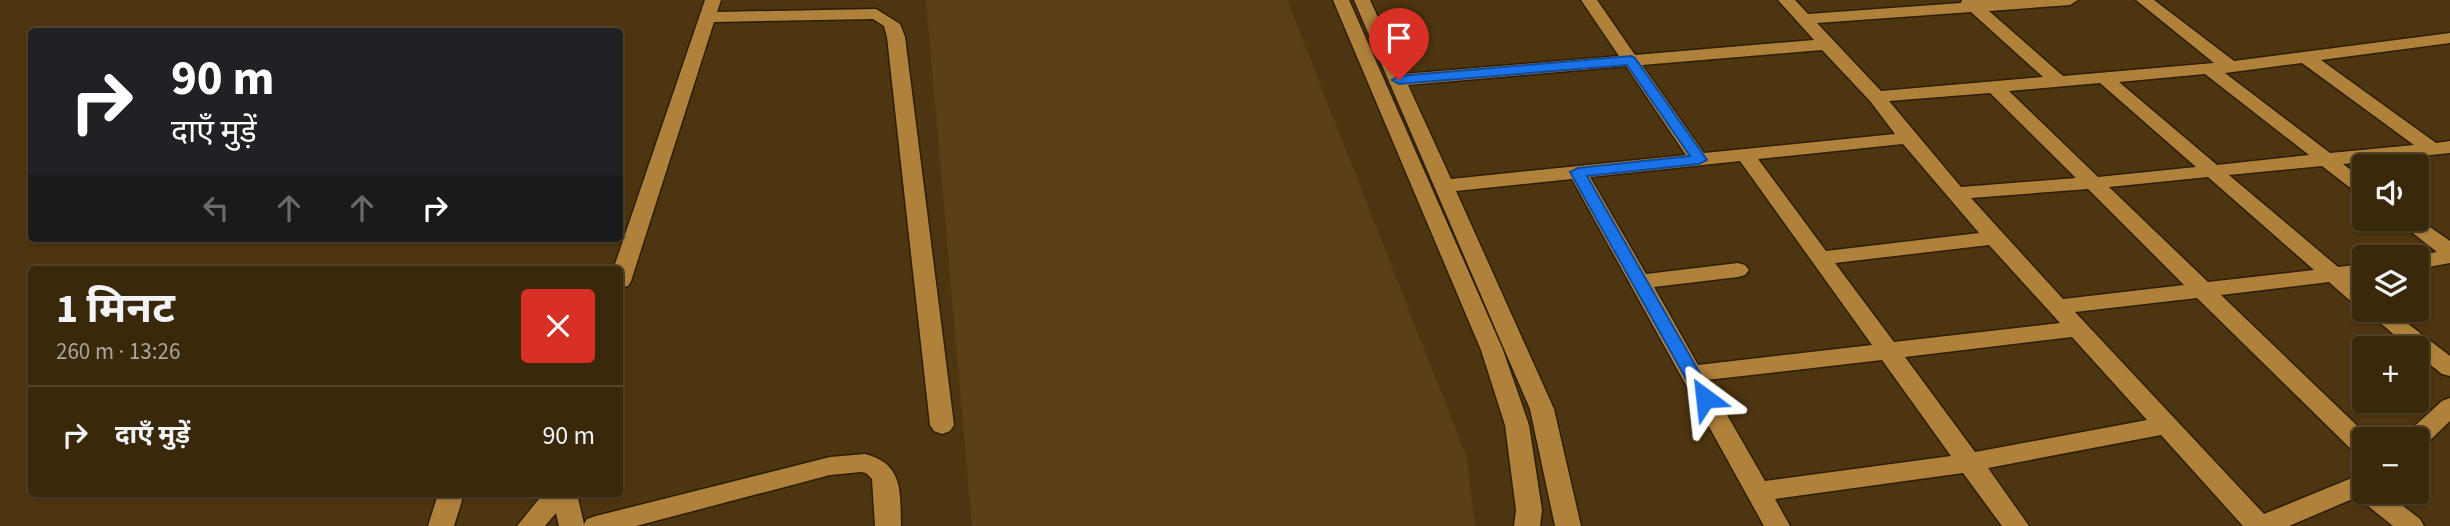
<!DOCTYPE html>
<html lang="hi">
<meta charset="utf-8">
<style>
:root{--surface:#3a280b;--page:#453419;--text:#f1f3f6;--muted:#aba69d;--line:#54442c}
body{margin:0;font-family:"Source Sans 3","Noto Sans Devanagari",sans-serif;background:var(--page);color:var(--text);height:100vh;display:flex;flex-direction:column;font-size:26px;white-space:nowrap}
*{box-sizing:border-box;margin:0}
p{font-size:23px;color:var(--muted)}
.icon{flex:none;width:38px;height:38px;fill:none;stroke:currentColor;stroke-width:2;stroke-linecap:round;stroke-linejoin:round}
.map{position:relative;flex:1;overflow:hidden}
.side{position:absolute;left:28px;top:266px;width:595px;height:231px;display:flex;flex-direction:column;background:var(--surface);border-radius:7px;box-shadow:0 2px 5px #0004,0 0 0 2px var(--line)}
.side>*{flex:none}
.hud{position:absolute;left:28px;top:28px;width:595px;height:214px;border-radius:7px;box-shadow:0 2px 5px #0004,0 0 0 2px var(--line);background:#202124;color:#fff;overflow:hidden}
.controls{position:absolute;left:2352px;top:154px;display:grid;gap:14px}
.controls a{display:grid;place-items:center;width:77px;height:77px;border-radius:7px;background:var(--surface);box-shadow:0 2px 5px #0004,0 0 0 2px var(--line);font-size:35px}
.pin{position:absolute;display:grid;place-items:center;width:60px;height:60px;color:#fff;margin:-72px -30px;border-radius:50% 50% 50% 0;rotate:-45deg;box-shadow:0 0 7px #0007}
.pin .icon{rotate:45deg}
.me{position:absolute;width:77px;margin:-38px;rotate:330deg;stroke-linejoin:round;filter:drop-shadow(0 0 5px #0008)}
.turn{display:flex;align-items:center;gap:24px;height:147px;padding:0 28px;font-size:32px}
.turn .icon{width:91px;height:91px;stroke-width:2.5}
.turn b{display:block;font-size:49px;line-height:60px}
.lanes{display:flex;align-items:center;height:66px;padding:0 28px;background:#0003;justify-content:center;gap:35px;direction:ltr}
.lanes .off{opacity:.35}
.round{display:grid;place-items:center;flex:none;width:74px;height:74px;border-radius:7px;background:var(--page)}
.summary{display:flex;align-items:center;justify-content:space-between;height:119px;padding:0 28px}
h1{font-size:42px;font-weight:700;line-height:52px}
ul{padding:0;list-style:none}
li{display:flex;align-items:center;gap:21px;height:98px;padding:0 28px;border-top:2px solid var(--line)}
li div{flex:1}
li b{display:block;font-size:26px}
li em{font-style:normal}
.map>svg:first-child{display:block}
.built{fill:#5b4017}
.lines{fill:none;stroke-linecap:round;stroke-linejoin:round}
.minor-casing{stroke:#2d1e08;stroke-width:3}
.minor{fill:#af813b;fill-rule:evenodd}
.route{fill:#1a73e8;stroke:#114b97;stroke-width:2}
</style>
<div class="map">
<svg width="2450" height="526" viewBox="0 0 2450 526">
<rect width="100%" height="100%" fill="#4d350f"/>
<path class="built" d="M926,0h361l180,458 8,68h-503z"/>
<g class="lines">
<defs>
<g id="minor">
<path d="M705,0h16l-4,12 159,-3 24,15 5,13 49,388 -4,6 -8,3 -8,-3 -4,-6 -43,-388 -3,-11 -11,-7 -159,3 -83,259 -3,5 -8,2v-18h-7z"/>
<path d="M1333,0h16l154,350 26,75 13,85 -2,16h-26l2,-16 -11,-85 -24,-75z"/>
<path d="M1354,0h16l34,74 215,-18 -38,-56h16l38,55 179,-15 -36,-40h17l13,14 153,-11 1,-3h116l-8,5 -81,6 74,65 151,-13 -78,-63h18l80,61 216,-28v10l-129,17 115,83 14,-2v12l-107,11 21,16v15l-7,-2 -35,-27 -93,9 109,92 26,-3v14l-12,1 12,11v18l-8,-2 -27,-24 -108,13 150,144h-7v17l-9,-3 -158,-155 -122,14 189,202 100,-41v19h21l35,27 4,7h-31l-36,-29 -68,29h-46l-82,-91 -173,33 41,58h-27l-39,-53 -188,26 15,27h-26l-192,-347 -116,12 98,218 27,117h-26l-25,-117zM1971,12l72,65 -162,14 -64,-68zM1822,50l48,51 25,33 -191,19 -62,-88zM2302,63l112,82 -84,8 -105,-80zM1626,66l60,89 -235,24 -43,-94zM2205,74l104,81 -92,10 -98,-83zM2100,83l96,84 -98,10 -89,-86zM1990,93l86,85 -115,9 -72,-86zM1903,144l76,89 -153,18 -68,-92zM1740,161l132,184 -174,20 -44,-78 84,-10 7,-2 4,-5 -4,-5 -7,-2 -92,11 -56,-97zM2208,177l106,93 -106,12 -99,-95zM2088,189l96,96 -121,14 -92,-101zM1989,245l71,78 -166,19 -59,-79zM2072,337l75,83 -172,32 -70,-95zM1882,360l69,96 -186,25 -58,-101z"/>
<path d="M2417,218l33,23v22l-33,6v-12h-7l27,-5 -42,-33z"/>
<path d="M2365,310h25l60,46v20l-8,-2 -25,-20v-6h-7z"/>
<path d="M2450,398v23l-25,24 -8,3v-9h-13l3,-6 35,-32z"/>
<path d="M865,454c39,10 35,38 36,72h-26l-3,-47 -6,-6 -5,-1 -31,3 -194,51h-77l-3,-13 -11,13h-28l26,-32h34l7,30 3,-5 9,-3 234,-59z"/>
<path d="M438,494h26l-10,32h-26z"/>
</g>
</defs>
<use href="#minor" class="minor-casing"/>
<use href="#minor" class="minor"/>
</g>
<path class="route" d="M1631,56l4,2 72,102 -8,4 -112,12 127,222 -3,4h-12l-129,-230 8,-4 112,-12 -63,-91 -228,19 -7,-4 7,-4z"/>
</svg>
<div class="controls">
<a><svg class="icon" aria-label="sound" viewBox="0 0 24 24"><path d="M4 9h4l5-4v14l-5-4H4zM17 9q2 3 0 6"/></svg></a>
<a><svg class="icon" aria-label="layers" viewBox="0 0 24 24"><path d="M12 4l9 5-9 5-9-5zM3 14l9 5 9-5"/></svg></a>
<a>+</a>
<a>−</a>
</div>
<div class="pin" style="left:1399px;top:80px;background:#d93025"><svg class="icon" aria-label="arrive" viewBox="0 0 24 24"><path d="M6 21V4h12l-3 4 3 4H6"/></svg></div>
<svg class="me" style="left:1705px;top:398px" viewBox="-20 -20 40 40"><path d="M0-17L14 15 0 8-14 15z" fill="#1a73e8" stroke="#fff" stroke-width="4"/></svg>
<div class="hud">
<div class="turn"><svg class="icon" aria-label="right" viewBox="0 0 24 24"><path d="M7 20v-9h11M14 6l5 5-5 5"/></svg><div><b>90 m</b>दाएँ मुड़ें</div></div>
<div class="lanes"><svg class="icon off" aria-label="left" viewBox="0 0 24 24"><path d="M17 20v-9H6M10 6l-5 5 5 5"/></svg><svg class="icon off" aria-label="ahead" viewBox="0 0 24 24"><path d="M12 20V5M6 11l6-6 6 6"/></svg><svg class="icon off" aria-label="ahead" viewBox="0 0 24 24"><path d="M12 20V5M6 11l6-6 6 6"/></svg><svg class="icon" aria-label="right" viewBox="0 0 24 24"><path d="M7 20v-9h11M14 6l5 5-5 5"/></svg></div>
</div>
<section class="side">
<div class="summary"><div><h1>1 मिनट</h1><p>260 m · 13:26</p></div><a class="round" style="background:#d93025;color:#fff"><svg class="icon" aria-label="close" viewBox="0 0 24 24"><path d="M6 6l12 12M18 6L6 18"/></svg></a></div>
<ul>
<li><svg class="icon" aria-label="right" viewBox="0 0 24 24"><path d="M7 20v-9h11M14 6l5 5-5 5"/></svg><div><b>दाएँ मुड़ें</b></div><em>90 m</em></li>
</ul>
</section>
</div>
